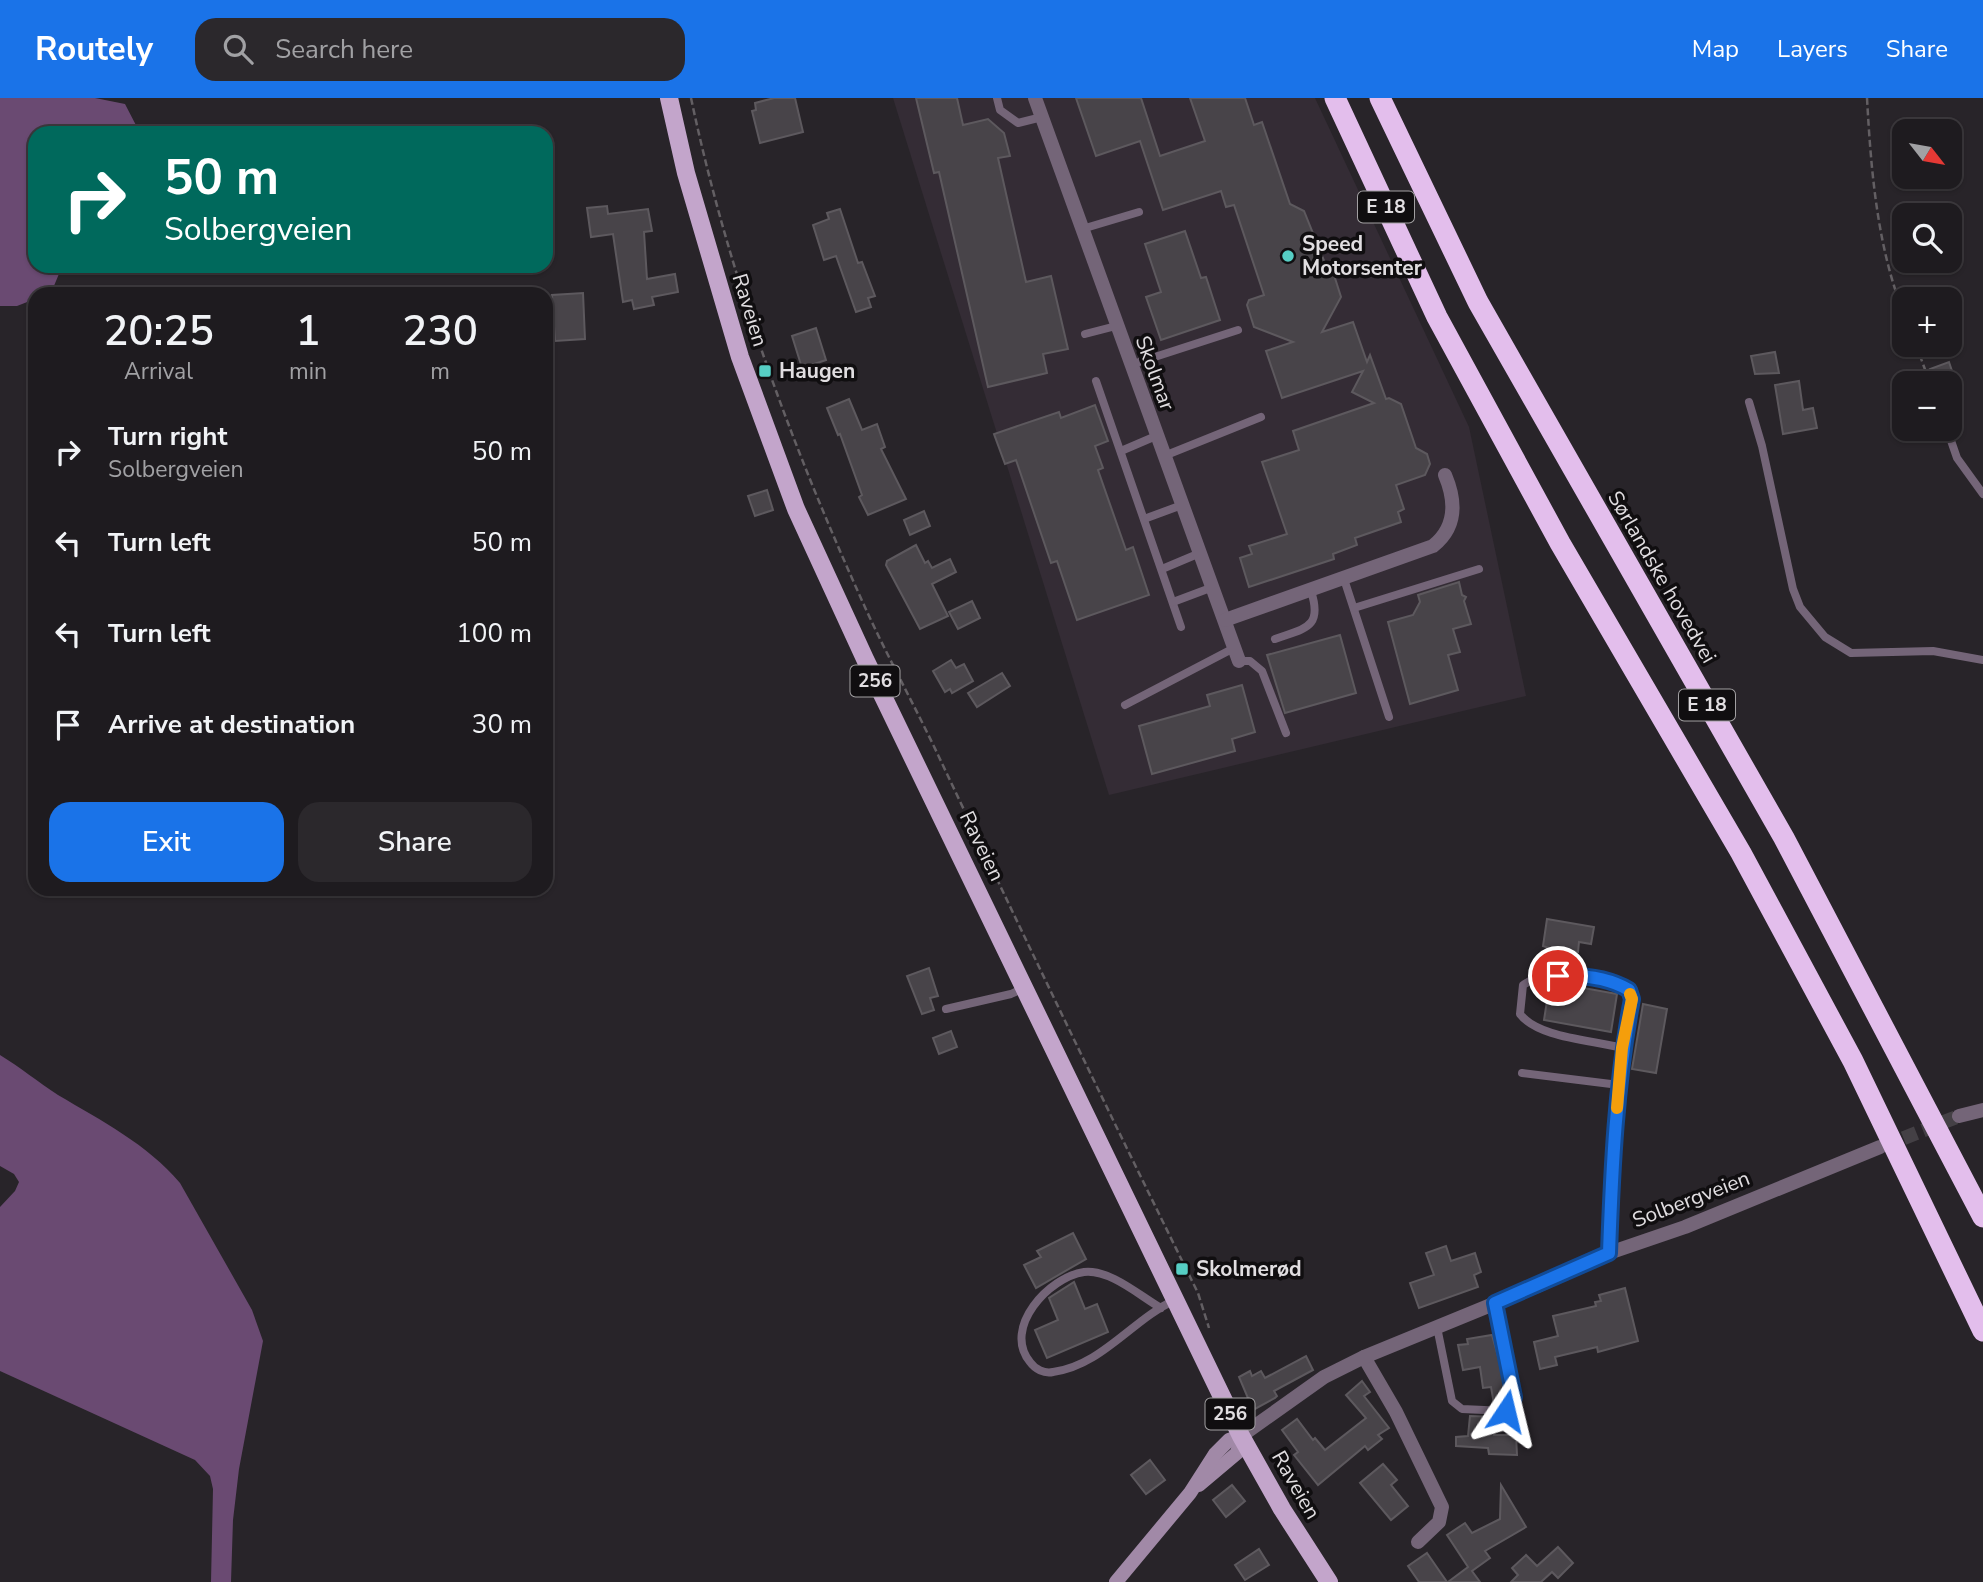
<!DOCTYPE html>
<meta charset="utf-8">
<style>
:root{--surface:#1e1b1f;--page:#2b282c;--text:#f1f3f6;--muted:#a1a1a4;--line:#3c393d;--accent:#1a73e8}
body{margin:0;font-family:"Nunito Sans",sans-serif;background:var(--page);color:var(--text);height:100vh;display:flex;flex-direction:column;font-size:26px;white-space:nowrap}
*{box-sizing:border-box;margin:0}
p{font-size:23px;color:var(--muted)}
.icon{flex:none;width:38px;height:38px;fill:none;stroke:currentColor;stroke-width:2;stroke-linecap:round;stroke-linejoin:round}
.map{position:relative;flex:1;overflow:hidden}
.panel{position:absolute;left:28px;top:189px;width:525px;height:609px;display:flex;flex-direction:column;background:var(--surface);border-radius:21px;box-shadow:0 2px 5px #0004,0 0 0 2px var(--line)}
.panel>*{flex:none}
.banner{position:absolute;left:28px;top:28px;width:525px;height:147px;border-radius:21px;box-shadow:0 2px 5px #0004,0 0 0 2px var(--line);background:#00695c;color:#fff;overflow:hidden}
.needle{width:46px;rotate:121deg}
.controls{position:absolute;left:1892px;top:21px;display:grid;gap:14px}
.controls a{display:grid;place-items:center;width:70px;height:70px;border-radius:14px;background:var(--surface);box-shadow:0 2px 5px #0004,0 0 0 2px var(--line);font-size:35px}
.pin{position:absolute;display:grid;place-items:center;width:60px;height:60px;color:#fff;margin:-30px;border:4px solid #fff;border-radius:50%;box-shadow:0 2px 7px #0007}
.me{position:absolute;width:77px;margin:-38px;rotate:10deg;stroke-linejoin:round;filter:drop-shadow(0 0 5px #0008)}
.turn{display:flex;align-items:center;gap:24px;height:147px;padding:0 21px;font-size:32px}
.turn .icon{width:91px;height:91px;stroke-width:2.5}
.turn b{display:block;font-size:49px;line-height:60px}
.eta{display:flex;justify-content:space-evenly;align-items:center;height:119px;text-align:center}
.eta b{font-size:42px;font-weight:600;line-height:49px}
.cta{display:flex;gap:14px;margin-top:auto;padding:14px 21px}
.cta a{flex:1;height:80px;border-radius:21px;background:var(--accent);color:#fff;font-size:28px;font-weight:600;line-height:80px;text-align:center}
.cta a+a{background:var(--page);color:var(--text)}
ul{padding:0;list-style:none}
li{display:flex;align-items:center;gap:21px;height:91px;padding:0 21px}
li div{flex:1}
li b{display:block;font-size:26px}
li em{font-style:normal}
header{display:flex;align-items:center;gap:42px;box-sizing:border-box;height:98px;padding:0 35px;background:var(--accent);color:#fff}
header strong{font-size:33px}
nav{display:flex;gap:38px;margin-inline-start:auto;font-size:24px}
.search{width:490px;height:63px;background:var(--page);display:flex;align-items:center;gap:18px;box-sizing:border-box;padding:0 24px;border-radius:21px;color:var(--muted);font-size:26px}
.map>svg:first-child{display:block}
.built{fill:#342c35}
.forest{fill:#6a4a72}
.building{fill:#484449;stroke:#5d595e;stroke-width:2}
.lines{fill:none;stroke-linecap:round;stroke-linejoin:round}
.street-tunnel{stroke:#444045;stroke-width:14;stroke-dasharray:14 7;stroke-linecap:butt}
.path{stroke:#635f63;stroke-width:2.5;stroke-dasharray:7 3.5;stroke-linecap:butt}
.lane{stroke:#746578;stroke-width:8}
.street{stroke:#746578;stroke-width:14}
.secondary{stroke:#a189a7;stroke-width:14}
.primary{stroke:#c3a5cb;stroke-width:18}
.highway{stroke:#e3beec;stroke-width:21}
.route-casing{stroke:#114b97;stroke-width:18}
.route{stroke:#1a73e8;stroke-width:12}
.slow{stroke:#f59e0b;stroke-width:12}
.poi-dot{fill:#56cec4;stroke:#100e10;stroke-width:2.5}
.labels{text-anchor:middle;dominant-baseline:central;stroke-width:7;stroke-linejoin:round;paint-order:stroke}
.shield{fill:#100e10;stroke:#a2a0a2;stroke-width:2}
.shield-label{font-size:19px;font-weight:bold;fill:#e1dee1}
.poi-label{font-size:21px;font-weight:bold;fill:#e1dee1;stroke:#100e10;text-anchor:start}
.street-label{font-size:21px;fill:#e1dee1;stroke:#100e10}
</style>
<header>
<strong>Routely</strong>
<div class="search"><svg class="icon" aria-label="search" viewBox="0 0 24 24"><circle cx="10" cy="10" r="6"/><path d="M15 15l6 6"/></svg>Search here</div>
<nav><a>Map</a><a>Layers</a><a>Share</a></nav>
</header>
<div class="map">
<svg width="1983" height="1484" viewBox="0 0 1983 1484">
<rect width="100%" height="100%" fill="#282429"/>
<path class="built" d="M893,0h422l154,329 57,269 -417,99z"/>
<g class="forest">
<path d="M0,0h95l30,6 15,29h-105v133h30l-4,3 -10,24 -16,1v5l-18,7h-17z"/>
<path d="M0,957c20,12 38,27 58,40 44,26 89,49 122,88l72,127 11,31 -24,128 -6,51 -2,62h-20l2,-93 -3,-13 -15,-16 -195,-89v-164l15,-16 4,-9 -5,-8 -14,-8z"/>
</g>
<g class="building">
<path d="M774,0h21l8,34 -43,11 -8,-32 4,-1 -1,-7z"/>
<path d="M916,0h41l6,27 25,-6 16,14 6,23 -12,2 28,124 25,-6 17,73 -25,5 4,19 -59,14 -49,-215 -5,1z"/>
<path d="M1076,0h65l19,58 45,-15 -15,-43h55l9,27 8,-3 28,82 14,7 25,62 5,2 7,22 -19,35 31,-10 14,40 3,-7 16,44 3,-1 12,6 15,44 11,6 3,10 -5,11 -29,10 8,24 -6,3 3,10 -46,16 2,7 -24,9 1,5 -85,28 -9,-29 12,-4 -3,-8 38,-12 -25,-72 37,-12 -6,-19 81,-28 -22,-11 11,-21 -81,27 -16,-47 27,-9 -39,-15 -7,-22 2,-5 15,-5 -30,-90 -8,2 -5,-16 -58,19 -23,-69 -44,15z"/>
<path d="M607,108l1,8 40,-5 4,22 -8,1 3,47 28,-5 3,18 -26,5 2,8 -20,4 -2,-9 -9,2 -10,-68 -22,3 -4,-29z"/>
<path d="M840,111l18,54 4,-1 13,34 -7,2 3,9 -15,5 -20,-56 -12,4 -11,-35 16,-6 -2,-6z"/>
<path d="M1185,133l16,47 5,-1 14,43 -59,20 -15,-43 15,-5 -16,-48z"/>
<path d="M583,195l2,46 -30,2 -3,-46z"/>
<path d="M816,230l10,32 -24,8 -10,-32z"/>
<path d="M1775,254l4,21 -24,1 -4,-18z"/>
<path d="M1949,264l7,21h-20l-6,-14z"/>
<path d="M1799,283l4,29 10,-2 4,20 -34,6 -8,-49z"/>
<path d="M849,301l13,31 15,-6 8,23 -4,2 25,50 -38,16 -9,-18 3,-2 -22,-61 -2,1 -11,-27z"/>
<path d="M1095,307l13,36 -13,5 8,22 -5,2 28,80 7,-3 16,48 -72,25 -20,-59 -6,2 -35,-103 -11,4 -11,-30 65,-22 2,6z"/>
<path d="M767,392l6,20 -18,6 -7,-20z"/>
<path d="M924,413l6,15 -20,9 -6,-15z"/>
<path d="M916,447l9,18 3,-2 4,7 18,-9 6,13 -24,12 16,32 -28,13 -34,-64 1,-4z"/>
<path d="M1459,484l3,13 4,2 -2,4 7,23 -18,5 7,23 -12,3 10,35 -48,14 -22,-82 25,-7 7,-13 -2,-7z"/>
<path d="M972,503l8,17 -22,11 -9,-17z"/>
<path d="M1340,537l16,58 -71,20 -18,-58z"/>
<path d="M951,562l5,8 8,-4 9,17 -21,12 -2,-4 -5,3 -12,-21z"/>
<path d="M1002,575l8,13 -33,21 -9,-14z"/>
<path d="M1242,587l13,47 -23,7 3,12 -83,23 -13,-48 71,-20 -3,-11z"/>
<path d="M1547,821l47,8 -3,17 -12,-2 -1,10 -11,-2 -1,4 -23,-8z"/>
<path d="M929,870l9,28 -8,2 4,12 -12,4 -15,-38z"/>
<path d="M1567,887l50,9 -6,38 -67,-12 5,-32 17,3z"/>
<path d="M1643,906l24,5 -11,64 -24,-4z"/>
<path d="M951,933l6,16 -18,7 -6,-16z"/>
<path d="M1073,1135l13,26 -50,29 -12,-23 17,-8 -4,-6z"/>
<path d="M1446,1148l5,15 24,-8 6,19 -7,3 4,12 -59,21 -9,-25 24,-8 -8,-22z"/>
<path d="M1074,1184l11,27 12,-5 11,28 -61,26 -12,-28 23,-10 -9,-22z"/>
<path d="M1625,1190l13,53 -40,11 -1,-5 -42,10 2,8 -17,4 -6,-27 24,-6 -5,-20 43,-10 -1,-4 6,-1 -2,-6z"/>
<path d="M1492,1237l14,50 1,16 -3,3h-10l-3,-17 -8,1 -3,-21 -17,3 -5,-25 10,-1 -1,-5z"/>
<path d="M1306,1258l7,14 -39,21 3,5 -2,2 -22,12 -14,-33 11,-6 2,5 9,-5 4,7z"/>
<path d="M1362,1283l8,11 -6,4 25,32 -11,7 4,4 -14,11 -3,-4 -47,39 -24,-30 4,-3 -16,-22 15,-11 16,21 2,-2 10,12 41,-32 -20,-23z"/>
<path d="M1470,1318l26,1 -2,18h22l1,20 -28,-1 -1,-6 -32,-2v-9l12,-1z"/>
<path d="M1150,1362l15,20 -19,14 -15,-19z"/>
<path d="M1383,1366l14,16 -6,5 17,21 -17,14 -31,-37z"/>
<path d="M1232,1387l13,16 -19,16 -13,-17z"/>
<path d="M1501,1387l25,42 -41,24 5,7 -18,13 8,11h-32l20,-15 -21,-32 18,-12 7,10 28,-14z"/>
<path d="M1558,1449l15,16 -15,15 -6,-6 -11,10h-30l7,-7 -6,-7 14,-13 11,11z"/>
<path d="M1259,1451l10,16 -24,15 -10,-15z"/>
<path d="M1427,1455l20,29h-28l-11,-16z"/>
</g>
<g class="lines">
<path class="street-tunnel" d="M1884,1048l75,-30"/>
<g class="path">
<path d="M691,0c37,175 99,344 173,507 23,51 51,101 75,152 85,180 171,358 259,536l11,35"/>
<path d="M1867,0c4,72 10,149 37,216"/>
<path d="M1916,247l14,38"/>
</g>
<g class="lane">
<path d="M997,0l3,12 18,13 24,-6"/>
<path d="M1082,131l57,-17"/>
<path d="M1085,236l31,-8"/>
<path d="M1130,267l108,-35"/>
<path d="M1096,283l85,246"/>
<path d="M1749,304l13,44 31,143 7,18 25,30 26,16 82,-2 50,9"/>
<path d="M1947,331l10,29 26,36"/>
<path d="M1121,353l35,-15"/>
<path d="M1164,358l97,-39"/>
<path d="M1144,421l38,-14"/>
<path d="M1162,471l38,-16"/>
<path d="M1344,481l45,138"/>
<path d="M1173,504l40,-15"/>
<path d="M1354,510l125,-39"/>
<path d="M1275,541c30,-11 48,-11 36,-48"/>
<path d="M1239,563h11l12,10 24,62"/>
<path d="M1125,607l109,-57"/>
<path d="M946,911l65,-15 15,-7"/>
<path d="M1522,975l97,12"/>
<path d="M1609,1155c2,-68 4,-136 13,-203 2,-13 13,-48 7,-58 -9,-15 -76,-20 -92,-15 -5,2 -10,6 -14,8l-3,29c18,24 73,26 102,34"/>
<path d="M1161,1210c-21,-12 -51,-39 -77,-36 -35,5 -82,56 -54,90 5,7 14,12 23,10 48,-6 80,-53 122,-72"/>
<path d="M1437,1229l15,74 10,8 44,2 8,-7 1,-7 -20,-94"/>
</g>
<g class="street">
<path d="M1035,0l204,563"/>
<path d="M1225,522l208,-74c24,-19 23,-45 12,-71"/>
<path d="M1959,1018l24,-6"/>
<path d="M1364,1259l32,55 46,95 -3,15 -21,20"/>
<path d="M1241,1338l83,-59 40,-20 178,-73 67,-31 76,-26 195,-80"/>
</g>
<g class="secondary">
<path d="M1199,1387l38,-32 4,-17"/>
<path d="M1116,1484l74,-89 25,-39 14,-14 12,-4"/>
</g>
<path class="primary" d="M669,0l17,75 54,184 56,152 69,150 376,777 41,73 47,73"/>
<g class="highway">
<path d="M1335,0l102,219 123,226 181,310 112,208 130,270"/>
<path d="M1380,0l98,204 306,536 199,379"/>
</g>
</g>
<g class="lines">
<defs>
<path id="route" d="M1506,1313l5,-2 3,-12 -19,-94 114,-50c3,-85 7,-170 23,-254l-3,-9c-20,-12 -48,-15 -71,-14"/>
</defs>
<use href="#route" class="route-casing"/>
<use href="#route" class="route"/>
<path class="slow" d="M1617,1010l5,-60 10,-49 -2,-5"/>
</g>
<g class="poi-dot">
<circle cx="1288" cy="158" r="7"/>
<rect x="758" y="266" width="14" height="14" rx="3.5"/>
<rect x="1175" y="1164" width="14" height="14" rx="3.5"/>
</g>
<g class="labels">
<g class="shield">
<rect x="1358" y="93.5" width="56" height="31" rx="5"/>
<rect x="850.5" y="567.5" width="49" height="31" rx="5"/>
<rect x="1679" y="591.5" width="56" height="31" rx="5"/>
<rect x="1205.5" y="1300.5" width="49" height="31" rx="5"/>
</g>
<g class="shield-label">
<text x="1386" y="109">E 18</text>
<text x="875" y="583">256</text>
<text x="1707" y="607">E 18</text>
<text x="1230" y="1316">256</text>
</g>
<g class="poi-label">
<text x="1302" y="146">Speed<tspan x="1302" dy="24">Motorsenter</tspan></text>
<text x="779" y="273">Haugen</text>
<text x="1196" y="1171">Skolmerød</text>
</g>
<g class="street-label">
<text transform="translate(750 212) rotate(73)">Raveien</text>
<text transform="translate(1155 275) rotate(70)">Skolmar</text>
<text transform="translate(1662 479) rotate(60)">Sørlandske hovedvei</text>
<text transform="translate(982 748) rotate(64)">Raveien</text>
<text transform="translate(1691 1101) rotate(-21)">Solbergveien</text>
<text transform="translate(1296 1387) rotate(60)">Raveien</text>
</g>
</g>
</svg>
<div class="controls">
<a><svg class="needle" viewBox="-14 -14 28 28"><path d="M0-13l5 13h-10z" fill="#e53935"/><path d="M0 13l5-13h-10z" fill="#a1a1a4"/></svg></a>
<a><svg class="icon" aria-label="search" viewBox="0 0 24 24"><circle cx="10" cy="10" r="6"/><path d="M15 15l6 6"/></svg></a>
<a>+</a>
<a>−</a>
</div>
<div class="pin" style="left:1558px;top:878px;background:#d93025"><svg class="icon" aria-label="arrive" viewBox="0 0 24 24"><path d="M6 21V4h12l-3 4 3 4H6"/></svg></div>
<svg class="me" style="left:1506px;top:1313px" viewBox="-20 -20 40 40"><path d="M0-17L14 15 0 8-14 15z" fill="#1a73e8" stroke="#fff" stroke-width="4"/></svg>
<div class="banner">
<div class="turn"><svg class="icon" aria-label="right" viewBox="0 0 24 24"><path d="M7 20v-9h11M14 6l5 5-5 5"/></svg><div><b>50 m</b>Solbergveien</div></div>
</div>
<section class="panel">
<div class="eta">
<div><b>20:25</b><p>Arrival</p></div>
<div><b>1</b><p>min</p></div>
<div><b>230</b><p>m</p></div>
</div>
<ul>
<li><svg class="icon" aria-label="right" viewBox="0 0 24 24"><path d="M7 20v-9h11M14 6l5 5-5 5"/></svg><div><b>Turn right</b><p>Solbergveien</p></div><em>50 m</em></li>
<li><svg class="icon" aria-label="left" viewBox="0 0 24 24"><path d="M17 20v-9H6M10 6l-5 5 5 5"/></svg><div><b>Turn left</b></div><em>50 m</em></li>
<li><svg class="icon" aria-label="left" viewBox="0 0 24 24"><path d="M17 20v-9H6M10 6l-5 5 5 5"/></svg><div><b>Turn left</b></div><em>100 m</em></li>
<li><svg class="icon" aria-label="arrive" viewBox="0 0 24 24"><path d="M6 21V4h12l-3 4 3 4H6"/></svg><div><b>Arrive at destination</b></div><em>30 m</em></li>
</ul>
<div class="cta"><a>Exit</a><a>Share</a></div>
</section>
</div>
